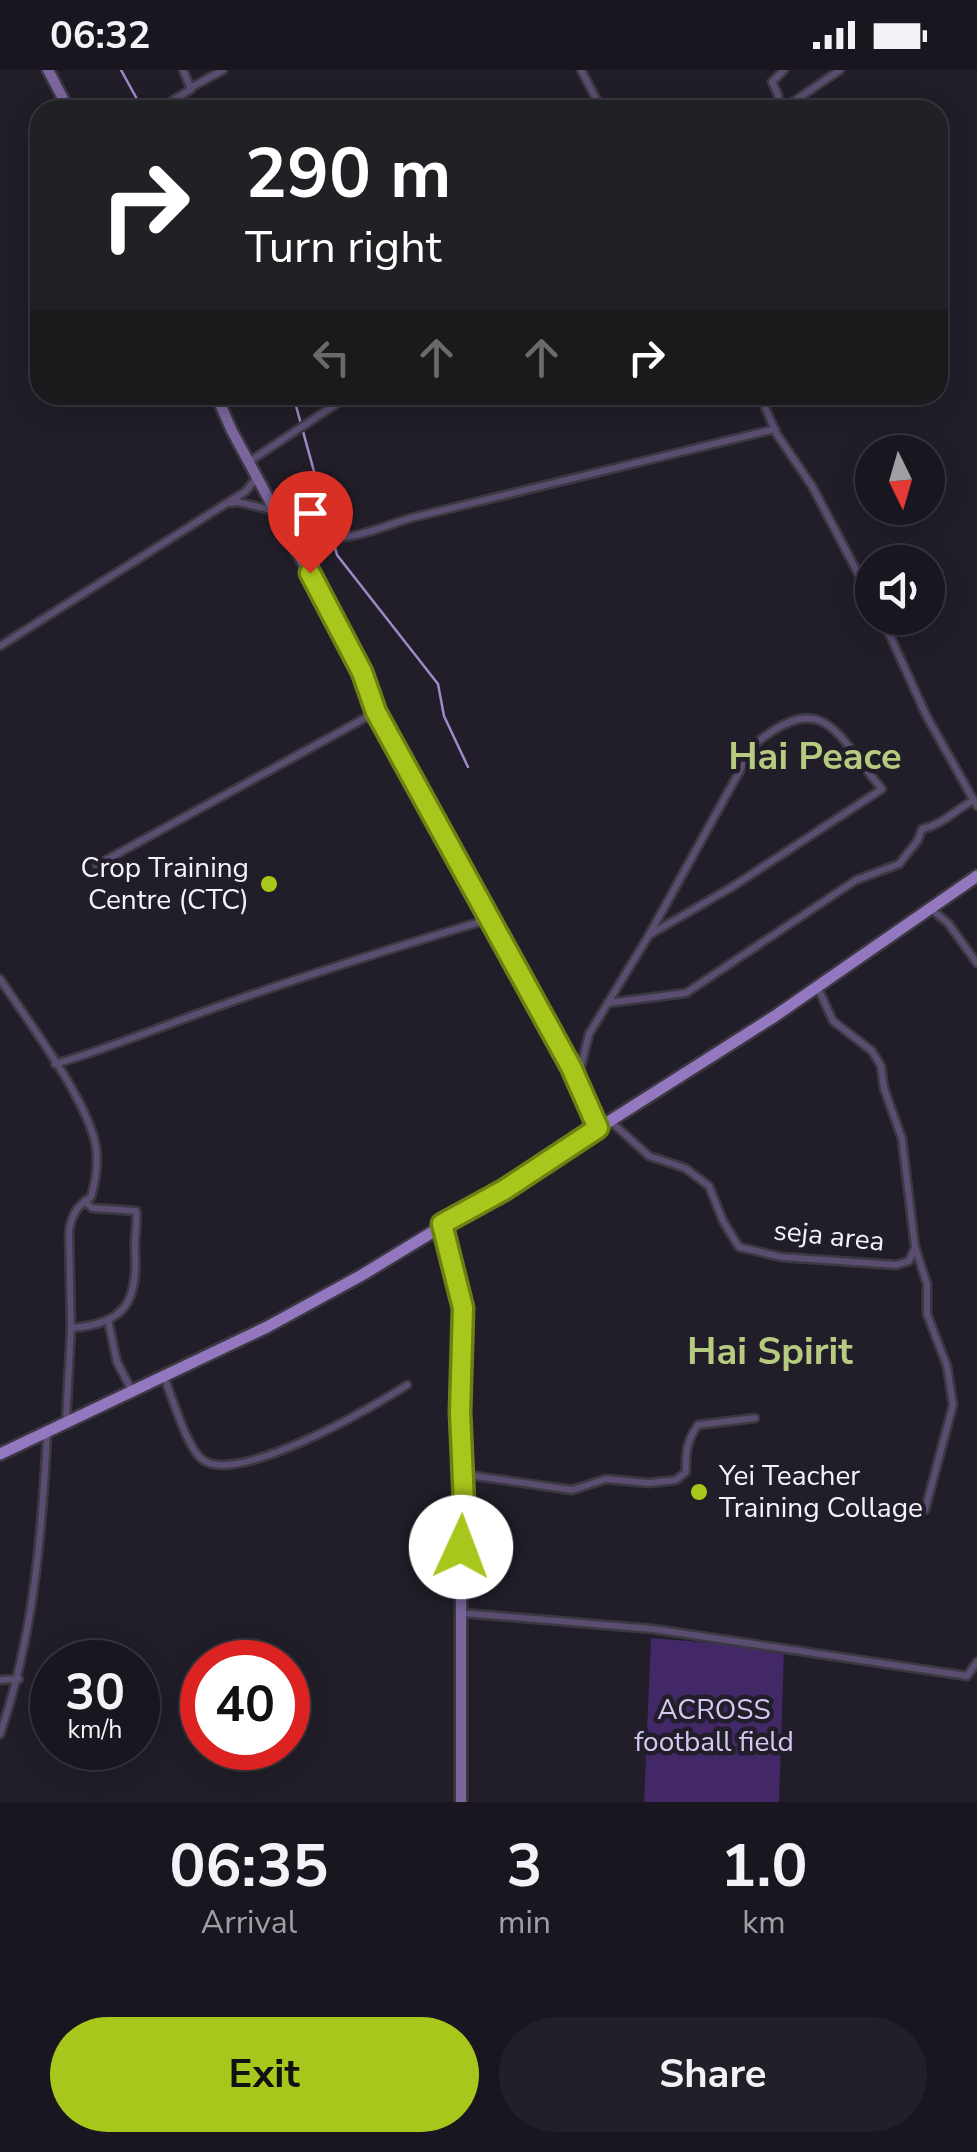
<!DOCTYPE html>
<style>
:root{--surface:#1a161f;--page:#231f28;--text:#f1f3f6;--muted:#9f9fa4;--line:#38353d;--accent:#a8c71c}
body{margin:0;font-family:"Nunito Sans",sans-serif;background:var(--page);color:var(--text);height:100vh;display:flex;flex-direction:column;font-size:38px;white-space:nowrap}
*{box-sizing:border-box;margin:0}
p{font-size:32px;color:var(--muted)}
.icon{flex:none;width:55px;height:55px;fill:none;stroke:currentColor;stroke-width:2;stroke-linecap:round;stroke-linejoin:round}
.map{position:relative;height:1732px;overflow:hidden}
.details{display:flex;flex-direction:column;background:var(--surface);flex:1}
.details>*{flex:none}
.hud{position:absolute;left:30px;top:30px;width:918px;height:305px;border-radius:30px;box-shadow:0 5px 25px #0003,0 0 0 2px var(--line);background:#202124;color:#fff;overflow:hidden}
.needle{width:65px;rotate:175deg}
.tools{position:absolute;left:855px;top:365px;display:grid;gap:20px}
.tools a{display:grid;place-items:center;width:90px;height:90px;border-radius:50%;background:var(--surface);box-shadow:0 5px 25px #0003,0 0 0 2px var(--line);font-size:50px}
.speed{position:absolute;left:30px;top:1570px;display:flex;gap:20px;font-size:50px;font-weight:700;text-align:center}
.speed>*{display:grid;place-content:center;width:130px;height:130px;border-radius:50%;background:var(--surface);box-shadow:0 5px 25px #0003,0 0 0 2px var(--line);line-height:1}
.speed small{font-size:25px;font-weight:400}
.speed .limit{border:15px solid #d22;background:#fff;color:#111}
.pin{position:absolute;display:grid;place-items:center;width:85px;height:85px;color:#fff;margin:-102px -42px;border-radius:50% 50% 50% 0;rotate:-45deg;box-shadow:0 0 10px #0007}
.pin .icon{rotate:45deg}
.me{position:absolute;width:110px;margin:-55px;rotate:2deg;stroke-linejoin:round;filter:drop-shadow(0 0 8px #0008)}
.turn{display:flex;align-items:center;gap:35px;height:210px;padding:0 50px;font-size:45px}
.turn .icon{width:130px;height:130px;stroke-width:2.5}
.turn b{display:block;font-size:70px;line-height:85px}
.lanes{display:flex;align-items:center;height:95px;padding:0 50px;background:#0003;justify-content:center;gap:50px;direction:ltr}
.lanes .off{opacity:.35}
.eta{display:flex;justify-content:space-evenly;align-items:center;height:170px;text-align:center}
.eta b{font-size:60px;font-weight:700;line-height:70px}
.action{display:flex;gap:20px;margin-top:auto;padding:20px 50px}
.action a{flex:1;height:115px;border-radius:60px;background:var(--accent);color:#111;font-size:40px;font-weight:700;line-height:115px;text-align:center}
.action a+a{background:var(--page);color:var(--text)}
.status{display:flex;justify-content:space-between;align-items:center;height:70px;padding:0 50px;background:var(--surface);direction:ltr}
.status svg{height:28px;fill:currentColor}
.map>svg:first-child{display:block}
.green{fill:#432868}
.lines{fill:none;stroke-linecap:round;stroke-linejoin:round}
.stream{stroke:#a089c5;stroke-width:2.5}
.street-casing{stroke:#3b3842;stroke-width:11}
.secondary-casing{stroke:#3b3842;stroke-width:15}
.primary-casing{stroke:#3b3842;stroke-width:16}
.street{stroke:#5a4d70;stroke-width:6}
.secondary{stroke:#7a669d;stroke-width:10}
.primary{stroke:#9378c0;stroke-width:11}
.route-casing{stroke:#6d8112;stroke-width:25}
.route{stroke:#a8c71c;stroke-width:18}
.poi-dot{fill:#a8c71c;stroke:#221e29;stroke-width:4}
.labels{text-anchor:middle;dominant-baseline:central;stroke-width:9;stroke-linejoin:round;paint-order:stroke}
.poi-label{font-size:28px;fill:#f5f3fa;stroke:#221e29;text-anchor:end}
.street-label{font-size:28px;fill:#f5f3fa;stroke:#221e29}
.park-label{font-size:28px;fill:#d5c6f2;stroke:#221e29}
.district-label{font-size:38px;font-weight:bold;fill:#b7cb80;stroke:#221e29}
</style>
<div class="status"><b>06:32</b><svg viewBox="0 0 49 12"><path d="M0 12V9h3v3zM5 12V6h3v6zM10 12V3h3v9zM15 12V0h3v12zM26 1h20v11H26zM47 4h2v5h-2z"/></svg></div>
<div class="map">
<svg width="977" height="1732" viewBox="0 0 977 1732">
<rect width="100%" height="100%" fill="#221e29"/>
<path class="green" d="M651,1568l133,11 -5,153h-135z"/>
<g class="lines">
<g class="stream">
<path d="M121,0l22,40"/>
<path d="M293,325l44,160 101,129 6,32 24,51"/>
</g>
<defs>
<g id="street">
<path d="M581,0l21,40"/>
<path d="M192,17l31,-17"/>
<path d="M158,40l33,-21 -8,-19"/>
<path d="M779,40l-1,-15 -6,-13 12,-12"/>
<path d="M781,40l59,-40"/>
<path d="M760,325l16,38 36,53 60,114"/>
<path d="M250,391l100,-66"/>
<path d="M230,433l8,-1 38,9"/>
<path d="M294,474c15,-9 31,-6 49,-7 25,-2 48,-14 72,-20l360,-88"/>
<path d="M882,548l45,99 50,89"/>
<path d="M0,576l246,-155 11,-14"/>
<path d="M97,795l279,-153"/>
<path d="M931,839l17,14 29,40"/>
<path d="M0,909c28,42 84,116 95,163 4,18 1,38 -4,55 -14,9 -19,17 -22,34l2,97 -5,94"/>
<path d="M818,918l15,33 39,30 9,15 3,22 18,51 13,108 12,37v30l20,52 6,39 -28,105"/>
<path d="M608,933l78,-10 170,-113 43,-16 19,-24 4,-11c20,-4 33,-19 52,-29"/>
<path d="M55,994c42,-12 82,-28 123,-43 102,-38 207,-71 312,-102"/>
<path d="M578,1008l11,-44 60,-99 105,-190c72,-61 85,-5 128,44l-150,98 -83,48"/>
<path d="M609,1050l40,36 36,12 24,18 14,35 16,26 42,10 115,8 13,-4 6,-13"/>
<path d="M108,1250l9,42 15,29"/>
<path d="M71,1258c55,-4 67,-27 64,-78 -1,-13 3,-27 1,-39l-44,-3 -7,-7"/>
<path d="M164,1307c8,19 23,72 39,83 36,25 170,-53 204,-75"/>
<path d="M461,1404l111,16 34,-11 43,4 27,-3 10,-8c-1,-18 1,-32 12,-47l57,-7"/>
<path d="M462,1543l191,16 314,47 10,-14"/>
<path d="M0,1610l19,-1"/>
<path d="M0,1664c33,-95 42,-199 47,-300"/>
</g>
<g id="secondary">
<path d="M48,0l21,40"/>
<path d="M216,325l16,36 130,241 14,40 195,355 27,60"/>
<path d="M443,1154l20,84 -3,105 5,113 -4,21v255"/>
</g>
<path id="primary" d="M0,1384l267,-127 95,-52 141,-86 272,-173 202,-140"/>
</defs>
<use href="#street" class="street-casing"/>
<use href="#secondary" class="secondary-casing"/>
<use href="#primary" class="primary-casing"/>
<use href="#street" class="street"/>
<use href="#secondary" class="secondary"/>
<use href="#primary" class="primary"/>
</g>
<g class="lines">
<defs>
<path id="route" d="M310,503l52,99 14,40 195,355 27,61 -94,62 -62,34 21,84 -3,104 5,114 -4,21"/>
</defs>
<use href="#route" class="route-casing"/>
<use href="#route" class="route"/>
</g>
<g class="poi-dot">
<circle cx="269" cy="814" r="10"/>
<circle cx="699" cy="1422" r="10"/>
</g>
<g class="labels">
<g class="poi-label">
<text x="249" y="798">Crop Training<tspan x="249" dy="32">Centre (CTC)</tspan></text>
<text x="719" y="1406" text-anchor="start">Yei Teacher<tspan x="719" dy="32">Training Collage</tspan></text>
</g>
<g class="street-label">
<text transform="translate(829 1166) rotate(6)">seja area</text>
</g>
<g class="park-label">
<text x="714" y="1640">ACROSS<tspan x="714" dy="32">football field</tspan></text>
</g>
<g class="district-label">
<text x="815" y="686">Hai Peace</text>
<text x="770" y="1281">Hai Spirit</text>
</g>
</g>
</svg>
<div class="tools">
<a><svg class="needle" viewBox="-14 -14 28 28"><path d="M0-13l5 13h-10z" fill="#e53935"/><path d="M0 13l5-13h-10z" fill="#9f9fa4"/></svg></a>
<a><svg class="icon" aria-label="sound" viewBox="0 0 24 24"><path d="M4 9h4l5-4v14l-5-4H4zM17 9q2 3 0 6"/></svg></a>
</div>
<div class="speed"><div>30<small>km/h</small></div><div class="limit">40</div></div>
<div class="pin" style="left:310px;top:503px;background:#d93025"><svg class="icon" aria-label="arrive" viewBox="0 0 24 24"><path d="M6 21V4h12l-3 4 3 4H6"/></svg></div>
<svg class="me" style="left:461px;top:1477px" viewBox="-20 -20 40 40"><circle r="19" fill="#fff"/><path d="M0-13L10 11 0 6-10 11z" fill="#a8c71c"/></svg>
<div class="hud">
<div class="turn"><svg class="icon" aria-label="right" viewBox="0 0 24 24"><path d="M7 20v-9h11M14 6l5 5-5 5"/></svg><div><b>290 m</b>Turn right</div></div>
<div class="lanes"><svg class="icon off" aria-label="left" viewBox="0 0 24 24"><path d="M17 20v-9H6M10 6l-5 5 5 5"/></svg><svg class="icon off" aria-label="ahead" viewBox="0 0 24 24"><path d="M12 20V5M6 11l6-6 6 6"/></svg><svg class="icon off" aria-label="ahead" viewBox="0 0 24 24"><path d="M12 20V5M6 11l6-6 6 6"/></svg><svg class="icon" aria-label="right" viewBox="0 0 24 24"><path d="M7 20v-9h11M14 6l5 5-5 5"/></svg></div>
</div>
</div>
<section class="details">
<div class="eta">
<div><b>06:35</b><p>Arrival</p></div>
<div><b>3</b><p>min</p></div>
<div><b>1.0</b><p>km</p></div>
</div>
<div class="action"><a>Exit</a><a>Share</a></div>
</section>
